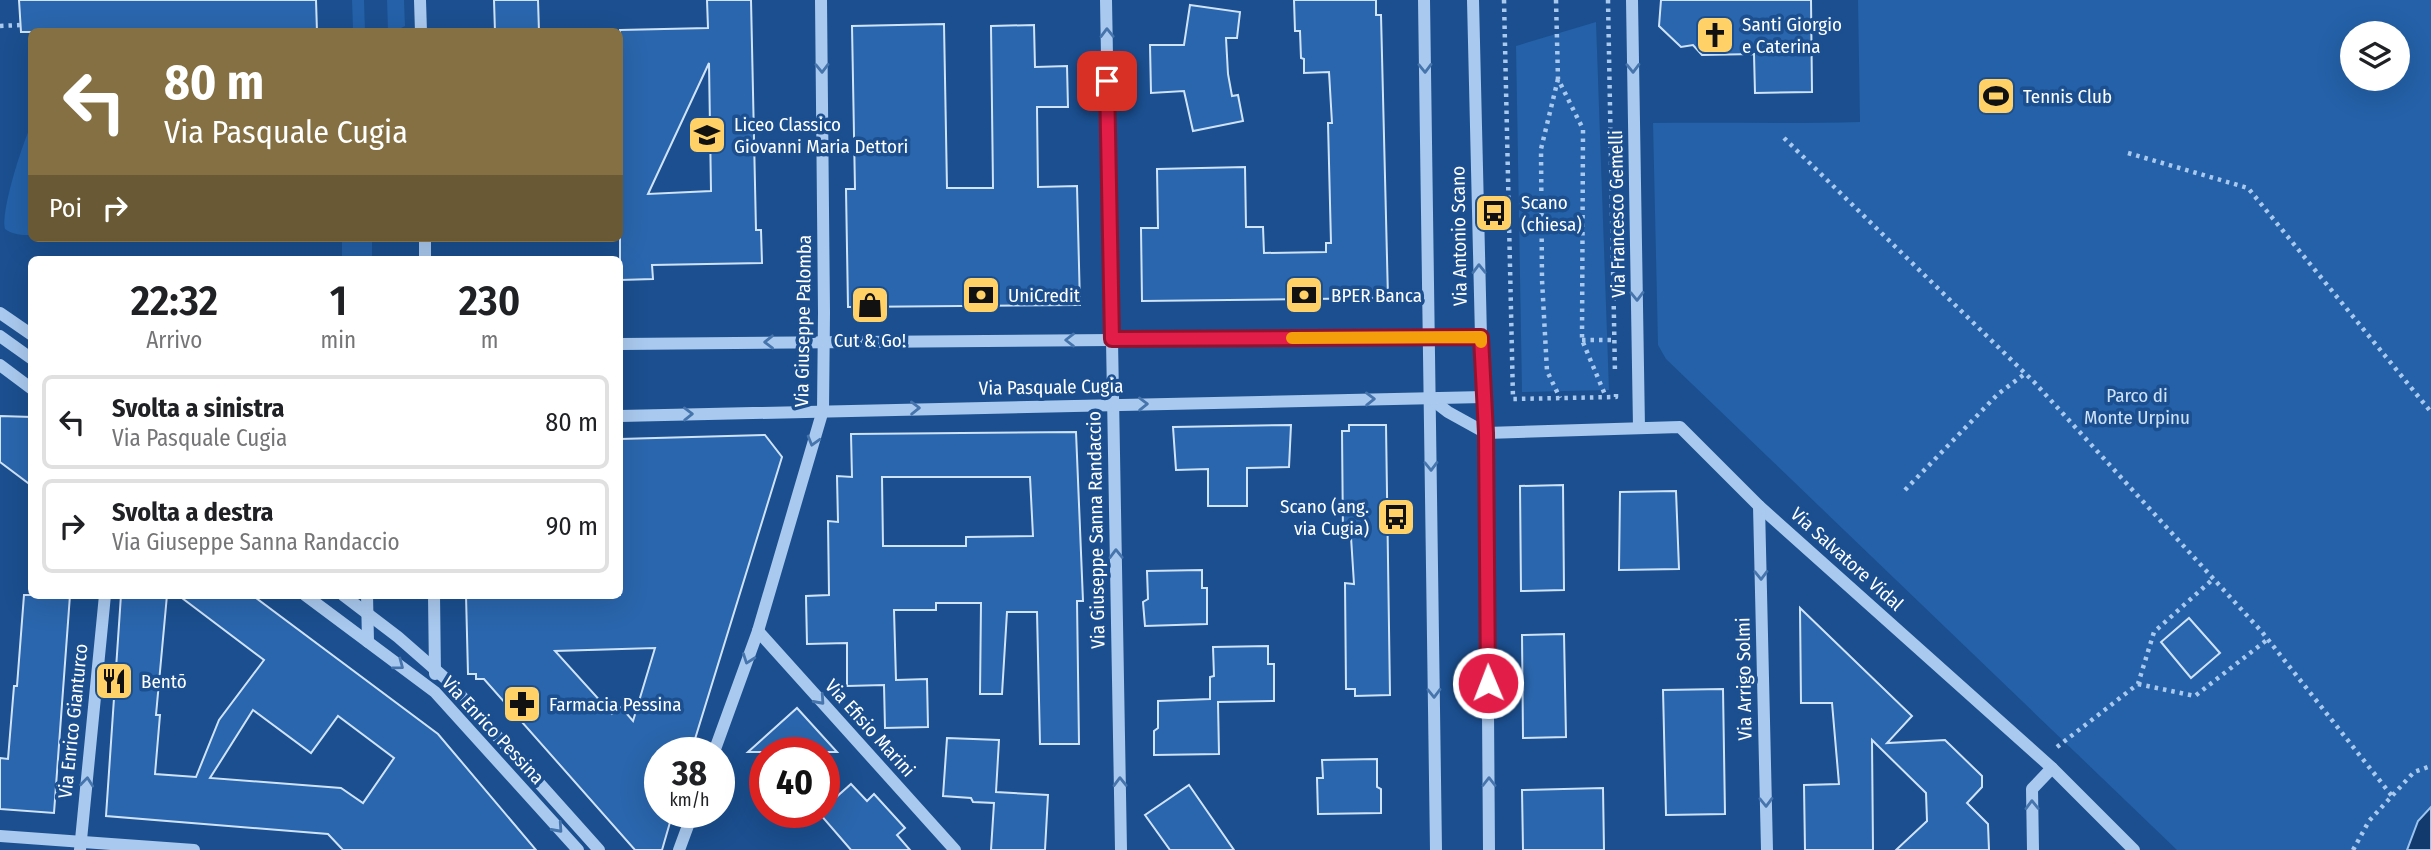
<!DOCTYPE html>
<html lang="it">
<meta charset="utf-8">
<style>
:root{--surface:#fff;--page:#f6f6f6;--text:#202124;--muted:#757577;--line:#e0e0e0}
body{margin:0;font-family:"Fira Sans Condensed",sans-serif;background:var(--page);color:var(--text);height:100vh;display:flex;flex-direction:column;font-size:26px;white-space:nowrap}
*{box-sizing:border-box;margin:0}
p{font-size:23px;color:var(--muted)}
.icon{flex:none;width:38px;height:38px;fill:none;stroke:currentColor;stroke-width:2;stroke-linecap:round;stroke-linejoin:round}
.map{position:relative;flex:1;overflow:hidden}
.sheet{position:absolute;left:28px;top:256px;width:595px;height:343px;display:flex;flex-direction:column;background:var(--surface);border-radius:10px;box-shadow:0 7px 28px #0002}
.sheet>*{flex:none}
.guide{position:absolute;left:28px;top:28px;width:595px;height:214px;border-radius:10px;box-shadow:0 7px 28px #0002;background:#847042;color:#fff;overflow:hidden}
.buttons{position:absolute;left:2340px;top:21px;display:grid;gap:14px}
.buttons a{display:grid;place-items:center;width:70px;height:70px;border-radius:50%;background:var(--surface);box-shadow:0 7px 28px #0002;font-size:35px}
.speed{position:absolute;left:644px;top:737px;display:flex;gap:14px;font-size:35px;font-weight:700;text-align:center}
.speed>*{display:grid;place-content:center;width:91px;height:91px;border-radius:50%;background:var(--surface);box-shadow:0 7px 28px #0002;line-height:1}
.speed small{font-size:18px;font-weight:400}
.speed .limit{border:10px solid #d22;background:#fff;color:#111}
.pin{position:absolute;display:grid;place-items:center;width:60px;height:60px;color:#fff;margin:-30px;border-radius:14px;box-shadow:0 4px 10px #0006}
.me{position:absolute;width:77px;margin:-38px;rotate:359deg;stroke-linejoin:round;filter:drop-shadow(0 0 5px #0008)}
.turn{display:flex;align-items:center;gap:24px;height:147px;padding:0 21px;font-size:32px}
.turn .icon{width:91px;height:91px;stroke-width:2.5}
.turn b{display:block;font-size:49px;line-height:60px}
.then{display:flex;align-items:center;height:66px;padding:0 21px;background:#0003;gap:14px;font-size:26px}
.eta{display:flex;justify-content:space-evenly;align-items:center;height:119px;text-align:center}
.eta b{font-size:42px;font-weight:600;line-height:49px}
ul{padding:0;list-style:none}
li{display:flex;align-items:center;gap:21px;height:94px;margin:0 14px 10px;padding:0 7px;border:4px solid var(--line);border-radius:10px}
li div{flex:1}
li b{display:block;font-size:26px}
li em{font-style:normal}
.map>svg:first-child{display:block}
.green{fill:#2461a8;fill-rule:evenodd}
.water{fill:#123a6d;stroke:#9cc4f0;stroke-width:2}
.building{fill:#2a66ad;stroke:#cfe3fa;stroke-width:2;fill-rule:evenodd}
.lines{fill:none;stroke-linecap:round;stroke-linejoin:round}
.path{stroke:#a9c9ee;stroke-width:4.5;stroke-dasharray:3.5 5;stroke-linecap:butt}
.minor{stroke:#a9c9ee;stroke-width:12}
.oneway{stroke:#4674ac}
.route-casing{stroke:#92132f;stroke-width:18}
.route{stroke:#e11d48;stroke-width:12}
.slow{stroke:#f59e0b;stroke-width:12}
.labels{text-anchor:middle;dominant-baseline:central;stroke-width:7;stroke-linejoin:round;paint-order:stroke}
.poi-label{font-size:19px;fill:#fff;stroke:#1b4f8f;text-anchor:start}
.street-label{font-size:19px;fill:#fff;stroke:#1b4f8f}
.park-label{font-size:19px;fill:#cfe3fa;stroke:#1b4f8f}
</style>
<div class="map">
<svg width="2431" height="850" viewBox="0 0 2431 850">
<rect width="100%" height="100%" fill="#1b4f8f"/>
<g class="green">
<path d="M352,0h12l1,31 -12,-2z"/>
<path d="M387,0h17l1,26 -10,5h-7z"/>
<path d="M1858,0h573v850h-254l-511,-491 -8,-14 -5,-222c70,-1 138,1 207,-1zM2352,33h46v46h-46z"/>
<path d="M1596,22l13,368 -87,2 -6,-346z"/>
<path d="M31,126v109c-9,0 -18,0 -26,-6 -5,-16 17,-85 26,-103z"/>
<rect x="342" y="238" width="30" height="21"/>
</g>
<path class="water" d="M2431,807v43h-24l11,-29z"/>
<g class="building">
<path d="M19,0h297l1,32h-296z"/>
<path d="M494,0h44l1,32h-44z"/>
<path d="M707,0h44l5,230h5l1,33 -110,2 1,14 -33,1v-250l88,-2zM709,63l2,128 -63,3z"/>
<path d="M1294,0h82v15h5l7,283 -246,3 -1,-73h17l-1,-59 88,-2 1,60h17l1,26 62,-1v-9h5l-3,-120h4l-3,-51 -25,1v-14l-3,-1 -1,-27h-5z"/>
<path d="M1661,0h150l1,92 -57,1 -1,-39 -52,1 -9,-10 -12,2 -22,-21z"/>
<path d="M1190,5l50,7 -3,26h-11l2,36 4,22 6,-1 5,26 -50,10 -9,-40 -33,2 -1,-48h34z"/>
<path d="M944,24l3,164h46l-2,-162 43,-1 1,42 32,-1 1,41h-31l1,80 39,-1 3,119 -232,2 -2,-118h9l-3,-163z"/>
<path d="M0,416l32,1v69l-32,-24z"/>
<path d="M1291,425l-2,42 -42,1v38h-39v-37l-32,1 -3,-43z"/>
<path d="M1349,425h37l4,270 -35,1v-7h-9l-1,-106 9,1 -3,-47h-8l-1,-106h7z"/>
<path d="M1076,432l7,169h-6l2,143h-39l-3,-132h-30l-5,82h-22l1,-91h-45v7h-42l2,70 31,-1 1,48 -43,1 -1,-43 -37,1v-43l-40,1 -1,-48 23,-1 -1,-74 10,1 -1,-46 15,1 -1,-43zM882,477h148l3,59 -67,1v9h-83z"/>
<path d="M765,435l17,22 -91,295h-31v60h13l-11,38h-27l-151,-171h-8v-5h-8l-2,-79h154v-156zM655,648l-22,73 -12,-14 -9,7 -57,-63z"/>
<path d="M1563,485l1,105 -43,1 -1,-105z"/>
<path d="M1676,491l3,78 -60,1 1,-78z"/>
<path d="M1202,570v18h5v36l-62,2 -2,-24 5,-3 -1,-28z"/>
<path d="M24,595h46l-16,218 -54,-4v-51l8,1 6,-73h3z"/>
<path d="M121,595h46l-11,120h4l-5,59 41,3 23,-57 45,-60 -86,-65h74l186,139 98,116h-193l-15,-16 -222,-18zM253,710l58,43 27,-37 56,42 -31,45 -22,-15 -131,-10z"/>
<path d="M1800,608l112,108 -25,27 58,-3 37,36v11l-15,16 21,21 1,26h-93l31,-29 -1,-28 -54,-53 1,110h-68l-1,-65 35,-1 -7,-81h-31z"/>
<path d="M2189,618l31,35 -29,25 -30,-36z"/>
<path d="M1564,634l2,103 -43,1 -1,-103z"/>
<path d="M1268,646v18h6v37l-56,1 1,52 -65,1v-24l4,-3v-27l52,-2v-22l4,-1 -1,-29z"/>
<path d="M1723,689l2,125 -59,1 -3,-125z"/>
<path d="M797,708l40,44h-89z"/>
<path d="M947,738l52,2 -3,52 52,3 -3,55h-54l3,-47 -21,-1 -2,-4 -28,-2z"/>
<path d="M1377,759v28l4,2v24l-63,1 -1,-36h6l-1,-18z"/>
<path d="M851,784l16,17 7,-7 31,34 -8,7 13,15h-59l-32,-37 5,-1v-4z"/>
<path d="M1189,785l45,65h-64l-25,-35z"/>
<path d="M1603,788l1,62h-81l-1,-60z"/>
</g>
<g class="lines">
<g class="path">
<path d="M1504,0l9,399 103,-2v-4"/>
<path d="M1556,0l2,79 25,50 -1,211 24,57"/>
<path d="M1608,0l7,374"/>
<path d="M0,26l20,-1"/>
<path d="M1558,79l-17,70 1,131 5,91 13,27"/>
<path d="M1784,138l251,245 227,249 130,164"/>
<path d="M2128,153l120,35 183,224"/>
<path d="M1582,340h32"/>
<path d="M1905,490l93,-96 28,-21"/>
<path d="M2138,684l57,12 73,-57"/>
<path d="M2057,747l81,-63 16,-52 59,-53"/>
<path d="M2353,850l16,-29 45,-49 17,-6"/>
</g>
<g class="minor">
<path d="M420,0l1,32"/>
<path d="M1106,0l15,850"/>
<path d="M1424,0l12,850"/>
<path d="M1473,0l8,337 5,96 3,417"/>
<path d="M1632,0l7,428"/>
<path d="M425,238v21"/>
<path d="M0,313l32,22"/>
<path d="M0,336l32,23"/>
<path d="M620,344l861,-7"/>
<path d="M0,365l32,24"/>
<path d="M1430,398l18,14 38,21 194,-6 79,79 293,262 82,82"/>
<path d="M620,416l864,-19"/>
<path d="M1759,506l8,344"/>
<path d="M305,595l130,97 143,158"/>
<path d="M343,595l55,42 48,42 153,171"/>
<path d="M367,595l1,47"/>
<path d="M434,595l1,79"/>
<path d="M758,631l197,219"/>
<path d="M714,752l44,-121 65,-221 1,-97 -3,-313"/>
<path d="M0,836l194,14"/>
<path d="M80,850l25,-255"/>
<path d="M679,850l14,-38"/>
<path d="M2033,850l-1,-61 20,-21"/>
</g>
</g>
<defs><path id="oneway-chevron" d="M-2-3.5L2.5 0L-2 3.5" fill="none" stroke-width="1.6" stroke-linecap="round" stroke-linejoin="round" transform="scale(1.75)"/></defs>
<g class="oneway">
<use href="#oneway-chevron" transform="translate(1107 33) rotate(-91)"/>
<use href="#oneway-chevron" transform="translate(822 68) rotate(89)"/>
<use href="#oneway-chevron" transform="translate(1425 68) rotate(89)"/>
<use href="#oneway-chevron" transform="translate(1633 68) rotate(89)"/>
<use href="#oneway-chevron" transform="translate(1479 269) rotate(-91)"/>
<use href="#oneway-chevron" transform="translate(1637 296) rotate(89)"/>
<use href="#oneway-chevron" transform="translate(1070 340) rotate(180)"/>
<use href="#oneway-chevron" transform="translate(769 342) rotate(179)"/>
<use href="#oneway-chevron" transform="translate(1370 399) rotate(-1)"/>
<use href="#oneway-chevron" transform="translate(1143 404) rotate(-1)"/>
<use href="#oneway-chevron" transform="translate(915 408) rotate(-1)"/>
<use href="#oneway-chevron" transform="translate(688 414) rotate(-1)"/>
<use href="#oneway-chevron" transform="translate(813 441) rotate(106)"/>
<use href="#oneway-chevron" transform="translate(1431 466) rotate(89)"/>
<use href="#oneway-chevron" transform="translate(1116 554) rotate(-91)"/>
<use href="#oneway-chevron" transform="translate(1761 575) rotate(89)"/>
<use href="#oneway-chevron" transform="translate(748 659) rotate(110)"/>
<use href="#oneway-chevron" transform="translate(399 665) rotate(37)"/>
<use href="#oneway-chevron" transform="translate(1434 693) rotate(89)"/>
<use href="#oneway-chevron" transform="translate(820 700) rotate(48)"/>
<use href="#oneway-chevron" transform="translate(87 782) rotate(-84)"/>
<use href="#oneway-chevron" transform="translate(1120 782) rotate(-91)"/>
<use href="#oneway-chevron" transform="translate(1489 782) rotate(-90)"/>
<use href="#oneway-chevron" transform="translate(1766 802) rotate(89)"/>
<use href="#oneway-chevron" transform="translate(2032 805) rotate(-91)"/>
<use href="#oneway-chevron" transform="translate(558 828) rotate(48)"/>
</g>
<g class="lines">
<defs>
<path id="route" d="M1107,81l5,258 369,-2 5,96 2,250"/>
</defs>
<use href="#route" class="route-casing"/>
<use href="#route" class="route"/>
<path class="slow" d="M1292,338l189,-1v5"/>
</g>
<defs>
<symbol id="church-square" viewBox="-11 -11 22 22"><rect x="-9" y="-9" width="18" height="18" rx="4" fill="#ffd166" stroke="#1b4f8f"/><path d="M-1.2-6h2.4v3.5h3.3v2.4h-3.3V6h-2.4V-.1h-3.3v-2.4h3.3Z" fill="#111"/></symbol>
<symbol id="stadium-square" viewBox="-11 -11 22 22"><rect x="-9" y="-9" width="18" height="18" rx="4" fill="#ffd166" stroke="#1b4f8f"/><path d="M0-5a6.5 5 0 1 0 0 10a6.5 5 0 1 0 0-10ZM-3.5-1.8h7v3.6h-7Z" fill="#111"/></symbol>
<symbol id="school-square" viewBox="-11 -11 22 22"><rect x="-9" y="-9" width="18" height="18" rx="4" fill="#ffd166" stroke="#1b4f8f"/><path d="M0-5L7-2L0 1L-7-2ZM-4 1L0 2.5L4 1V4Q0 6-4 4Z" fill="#111"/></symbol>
<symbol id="bus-square" viewBox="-11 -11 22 22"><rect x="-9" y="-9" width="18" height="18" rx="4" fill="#ffd166" stroke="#1b4f8f"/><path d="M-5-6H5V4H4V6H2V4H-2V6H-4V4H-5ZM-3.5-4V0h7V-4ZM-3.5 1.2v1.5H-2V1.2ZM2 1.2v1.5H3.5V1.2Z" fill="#111"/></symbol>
<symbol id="bank-square" viewBox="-11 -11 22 22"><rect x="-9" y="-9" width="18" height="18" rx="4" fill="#ffd166" stroke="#1b4f8f"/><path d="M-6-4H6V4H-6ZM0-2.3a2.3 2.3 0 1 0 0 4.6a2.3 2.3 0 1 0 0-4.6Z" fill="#111"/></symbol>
<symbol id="shop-square" viewBox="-11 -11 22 22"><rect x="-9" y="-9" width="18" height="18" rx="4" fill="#ffd166" stroke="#1b4f8f"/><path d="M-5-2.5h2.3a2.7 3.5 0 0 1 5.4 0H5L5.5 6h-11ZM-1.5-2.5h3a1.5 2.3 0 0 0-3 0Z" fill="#111"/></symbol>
<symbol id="restaurant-square" viewBox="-11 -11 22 22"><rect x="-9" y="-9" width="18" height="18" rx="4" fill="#ffd166" stroke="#1b4f8f"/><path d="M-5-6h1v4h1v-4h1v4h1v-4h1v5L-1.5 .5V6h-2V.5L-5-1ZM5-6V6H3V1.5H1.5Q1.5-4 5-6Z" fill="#111"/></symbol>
<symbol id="pharmacy-square" viewBox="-11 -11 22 22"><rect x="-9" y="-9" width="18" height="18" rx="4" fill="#ffd166" stroke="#1b4f8f"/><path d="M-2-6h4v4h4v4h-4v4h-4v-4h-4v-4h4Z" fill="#111"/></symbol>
</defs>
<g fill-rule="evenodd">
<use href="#church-square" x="1693" y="13" width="44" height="44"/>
<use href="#stadium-square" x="1974" y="74" width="44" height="44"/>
<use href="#school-square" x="685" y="113" width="44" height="44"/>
<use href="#bus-square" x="1472" y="191" width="44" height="44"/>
<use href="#bank-square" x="959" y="273" width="44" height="44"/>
<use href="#bank-square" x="1282" y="273" width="44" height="44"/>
<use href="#shop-square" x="848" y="283" width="44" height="44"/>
<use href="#bus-square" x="1374" y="495" width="44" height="44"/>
<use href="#restaurant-square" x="92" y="659" width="44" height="44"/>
<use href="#pharmacy-square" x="500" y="682" width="44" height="44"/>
</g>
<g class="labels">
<g class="poi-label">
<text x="1742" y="24">Santi Giorgio<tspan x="1742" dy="22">e Caterina</tspan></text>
<text x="2023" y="96">Tennis Club</text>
<text x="734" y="124">Liceo Classico<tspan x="734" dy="22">Giovanni Maria Dettori</tspan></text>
<text x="1521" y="202">Scano<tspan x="1521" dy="22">(chiesa)</tspan></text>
<text x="1008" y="295">UniCredit</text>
<text x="1331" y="295">BPER Banca</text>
<text x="870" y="340" text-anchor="middle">Cut &amp; Go!</text>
<text x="1369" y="506" text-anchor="end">Scano (ang.<tspan x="1369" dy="22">via Cugia)</tspan></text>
<text x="141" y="681">Bentō</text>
<text x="549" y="704">Farmacia Pessina</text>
</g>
<g class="street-label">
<text transform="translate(1617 214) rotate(-91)">Via Francesco Gemelli</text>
<text transform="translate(1459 236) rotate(-91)">Via Antonio Scano</text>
<text transform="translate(803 321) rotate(-89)">Via Giuseppe Palomba</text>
<text transform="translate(1051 387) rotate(-1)">Via Pasquale Cugia</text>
<text transform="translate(1096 530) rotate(-91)">Via Giuseppe Sanna Randaccio</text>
<text transform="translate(1847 559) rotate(42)">Via Salvatore Vidal</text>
<text transform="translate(1744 679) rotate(-91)">Via Arrigo Solmi</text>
<text transform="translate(73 721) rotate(-84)">Via Enrico Gianturco</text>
<text transform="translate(870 728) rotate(48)">Via Efisio Marini</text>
<text transform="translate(493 730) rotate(47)">Via Enrico Pessina</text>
</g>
<g class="park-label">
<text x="2137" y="395">Parco di<tspan x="2137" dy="22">Monte Urpinu</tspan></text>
</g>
</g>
</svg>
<div class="buttons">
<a><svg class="icon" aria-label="layers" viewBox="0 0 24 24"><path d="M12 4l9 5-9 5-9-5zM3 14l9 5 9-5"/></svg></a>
</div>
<div class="speed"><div>38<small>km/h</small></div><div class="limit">40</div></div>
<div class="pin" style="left:1107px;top:81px;background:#d93025"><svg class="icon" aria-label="arrive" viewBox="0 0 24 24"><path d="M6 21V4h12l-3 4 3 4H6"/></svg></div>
<svg class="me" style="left:1488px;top:683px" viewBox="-20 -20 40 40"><circle r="17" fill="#e11d48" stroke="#fff" stroke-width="3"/><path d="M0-11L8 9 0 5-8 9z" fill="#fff"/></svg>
<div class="guide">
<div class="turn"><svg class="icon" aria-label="left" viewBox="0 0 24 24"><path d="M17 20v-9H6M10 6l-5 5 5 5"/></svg><div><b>80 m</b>Via Pasquale Cugia</div></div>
<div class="then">Poi<svg class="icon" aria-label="right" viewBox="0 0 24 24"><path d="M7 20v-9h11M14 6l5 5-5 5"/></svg></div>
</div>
<section class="sheet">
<div class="eta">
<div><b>22:32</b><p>Arrivo</p></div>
<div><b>1</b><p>min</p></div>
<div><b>230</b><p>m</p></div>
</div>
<ul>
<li><svg class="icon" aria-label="left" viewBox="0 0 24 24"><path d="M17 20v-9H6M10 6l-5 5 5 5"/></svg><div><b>Svolta a sinistra</b><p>Via Pasquale Cugia</p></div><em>80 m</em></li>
<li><svg class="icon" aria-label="right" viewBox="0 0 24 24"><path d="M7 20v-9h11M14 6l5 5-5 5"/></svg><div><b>Svolta a destra</b><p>Via Giuseppe Sanna Randaccio</p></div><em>90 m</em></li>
</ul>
</section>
</div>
